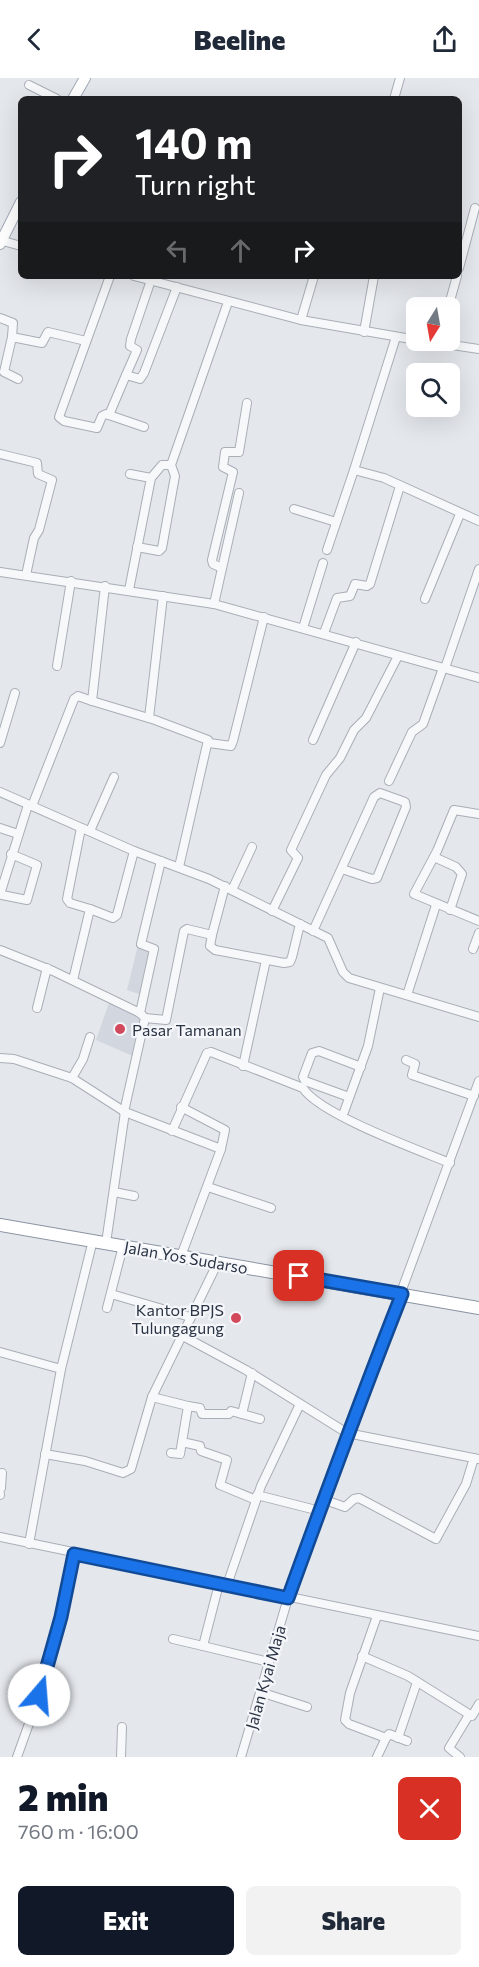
<!DOCTYPE html>
<meta charset="utf-8">
<style>
:root{--surface:#fff;--page:#f2f2f3;--text:#1f2937;--muted:#747a83;--accent:#111827}
body{margin:0;font-family:Commissioner,sans-serif;background:var(--page);color:var(--text);height:100vh;display:flex;flex-direction:column;font-size:22px;white-space:nowrap}
*{box-sizing:border-box;margin:0}
p{font-size:20px;color:var(--muted)}
.icon{flex:none;width:33px;height:33px;fill:none;stroke:currentColor;stroke-width:2;stroke-linecap:round;stroke-linejoin:round}
.map{position:relative;height:1679px;overflow:hidden}
.panel{display:flex;flex-direction:column;background:var(--surface);flex:1}
.panel>*{flex:none}
.guide{position:absolute;left:18px;top:18px;width:444px;height:183px;border-radius:9px;box-shadow:0 6px 24px #0002;background:#202124;color:#fff;overflow:hidden}
.needle{width:39px;rotate:191deg}
.tools{position:absolute;left:406px;top:219px;display:grid;gap:12px}
.tools a{display:grid;place-items:center;width:54px;height:54px;border-radius:9px;background:var(--surface);box-shadow:0 6px 24px #0002;font-size:30px}
.pin{position:absolute;display:grid;place-items:center;width:51px;height:51px;color:#fff;margin:-26px;border-radius:12px;box-shadow:0 3px 9px #0006}
.me{position:absolute;width:66px;margin:-33px;rotate:18deg;stroke-linejoin:round;filter:drop-shadow(0 0 4px #0008)}
.turn{display:flex;align-items:center;gap:21px;height:126px;padding:0 18px;font-size:27px}
.turn .icon{width:78px;height:78px;stroke-width:2.5}
.turn b{display:block;font-size:42px;line-height:51px}
.lanes{display:flex;align-items:center;height:57px;padding:0 18px;background:#0003;justify-content:center;gap:30px;direction:ltr}
.lanes .off{opacity:.35}
.round{display:grid;place-items:center;flex:none;width:63px;height:63px;border-radius:9px;background:var(--page)}
.headline{display:flex;align-items:center;justify-content:space-between;height:102px;padding:0 18px}
h1{font-size:36px;font-weight:800;line-height:45px;color:var(--accent)}
.primary-button{display:flex;gap:12px;margin-top:auto;padding:12px 18px}
.primary-button a{flex:1;height:69px;border-radius:9px;background:var(--accent);color:#fff;font-size:24px;font-weight:800;line-height:69px;text-align:center}
.primary-button a+a{background:var(--page);color:var(--text)}
header{display:flex;justify-content:space-between;align-items:center;height:78px;padding:0 18px;background:var(--surface);font-size:27px;font-weight:800}
.map>svg:first-child{display:block}
.built{fill:#d2d6de}
.lines{fill:none;stroke-linecap:round;stroke-linejoin:round}
.minor-casing{stroke:#a9aeb7;stroke-width:10}
.major-casing{stroke:#a3abb8;stroke-width:12}
.highway-casing{stroke:#8b94a3;stroke-width:14}
.minor{stroke:#f7f8fa;stroke-width:8}
.major{stroke:#fff;stroke-width:10}
.highway{stroke:#fff;stroke-width:12}
.route-casing{stroke:#114b97;stroke-width:15}
.route{stroke:#1a73e8;stroke-width:10}
.poi-dot{fill:#d1495b;stroke:#f4f6f9;stroke-width:2}
.labels{text-anchor:middle;dominant-baseline:central;stroke-width:4.5;stroke-linejoin:round;paint-order:stroke}
.poi-label{font-size:16px;fill:#2b3445;stroke:#f4f6f9;text-anchor:start}
.street-label{font-size:16px;fill:#2b3445;stroke:#f4f6f9}
</style>
<header><svg class="icon" aria-label="back" viewBox="0 0 24 24"><path d="M15 5l-7 7 7 7"/></svg>Beeline<svg class="icon" aria-label="share" viewBox="0 0 24 24"><path d="M12 15V3M7 8l5-5 5 5M5 13v7h14v-7"/></svg></header>
<div class="map">
<svg width="479" height="1679" viewBox="0 0 479 1679">
<rect width="100%" height="100%" fill="#e4e7ec"/>
<g class="built">
<path d="M138,867l15,3 -11,47 -15,-5z"/>
<path d="M110,922l33,18 -8,39 -39,-17z"/>
</g>
<g class="lines">
<defs>
<g id="minor">
<path d="M29,7l28,14"/>
<path d="M394,21l6,-21"/>
<path d="M0,162l21,6"/>
<path d="M459,190l16,-60"/>
<path d="M110,198l-51,141 5,4 33,7 5,-12 4,-2 38,13"/>
<path d="M134,198l167,44 116,20"/>
<path d="M448,230l9,-32"/>
<path d="M0,240l13,5 -1,14"/>
<path d="M301,242l13,-44"/>
<path d="M364,254l10,-56"/>
<path d="M396,259l-42,133 30,8 95,43"/>
<path d="M419,262l60,9"/>
<path d="M126,297l11,-25 -7,-4 1,-7 20,-59"/>
<path d="M18,301l-14,-7 8,-35 30,6 6,-11 38,9"/>
<path d="M109,337l17,-40 14,4 4,-6 33,-86"/>
<path d="M0,376l37,9 1,11 14,6 -13,50 -5,8 -8,37"/>
<path d="M130,396l21,4"/>
<path d="M294,431l42,13"/>
<path d="M137,469l22,4 3,-3 13,-72 -4,-11 57,-163"/>
<path d="M327,472l27,-80"/>
<path d="M222,490l-9,-4 -1,-4 21,-88 -10,-5 2,-15h14l8,-49"/>
<path d="M0,494l214,32 265,74"/>
<path d="M129,512l22,-112 11,-13h9"/>
<path d="M425,521l35,-85"/>
<path d="M214,526l25,-111"/>
<path d="M303,550l20,-65"/>
<path d="M324,555l13,-35 13,-2 5,-12 12,2 3,-2 30,-98"/>
<path d="M57,588l14,-85"/>
<path d="M445,590l34,-99"/>
<path d="M92,623l63,19 53,20 -29,127"/>
<path d="M149,640l14,-122"/>
<path d="M313,662l43,-98"/>
<path d="M0,665l15,-50"/>
<path d="M209,665l22,3 2,-5 31,-124"/>
<path d="M389,703l23,-49 11,-8 20,-56"/>
<path d="M0,714l134,59 75,28 119,59 15,34 6,6 130,39"/>
<path d="M32,728l42,-107 4,-3 14,5 13,-115"/>
<path d="M479,736l-25,-4 -17,41 -23,43 65,27"/>
<path d="M0,750l18,6"/>
<path d="M90,753l24,-54"/>
<path d="M11,776l26,11 -10,35 -25,-5 -1,-4 27,-86"/>
<path d="M434,779l22,10 6,7 -12,36"/>
<path d="M232,812l20,-43"/>
<path d="M90,831l23,9 4,-3 17,-64"/>
<path d="M272,833l26,-53 -7,-8 35,-75 14,-17 14,-28 12,-12 32,-62"/>
<path d="M313,853l61,-134 6,-4 25,9 1,5 -29,71 -5,1 -30,-10"/>
<path d="M212,857l-2,11 5,4 69,13 6,-1 2,-5 8,-33"/>
<path d="M473,871l6,-16"/>
<path d="M0,872l53,21 87,42 5,5 -21,94"/>
<path d="M73,902l17,-71 -20,-6 -3,-4 14,-71"/>
<path d="M407,917l29,-90"/>
<path d="M37,930l10,-40"/>
<path d="M140,935l14,-64 -13,-5 20,-83"/>
<path d="M145,940l21,2 18,-89 3,-2 25,6 13,-49"/>
<path d="M0,980l14,1 58,19 53,34 96,37 -40,107"/>
<path d="M406,982l9,4 -3,11 62,21"/>
<path d="M243,988l23,-106"/>
<path d="M72,1000l11,-19 7,-22"/>
<path d="M349,1019l-44,-16 -2,-4 9,-24 7,-2 42,16"/>
<path d="M181,1029l44,23 -4,19"/>
<path d="M344,1034l24,-66 12,-58"/>
<path d="M172,1053l35,-78 4,-1 92,36c16,26 115,62 147,75"/>
<path d="M208,1109l63,21"/>
<path d="M114,1114l20,4"/>
<path d="M106,1165l19,-131"/>
<path d="M111,1216l79,23"/>
<path d="M107,1230l16,-62"/>
<path d="M181,1257l65,35 101,63 132,26"/>
<path d="M0,1274l61,17"/>
<path d="M152,1319l36,9 -8,48 -9,-1"/>
<path d="M188,1328l12,2 2,6h27l2,-3 29,8"/>
<path d="M242,1336l10,-41"/>
<path d="M182,1364l18,4 1,5 26,9 -7,25 36,15"/>
<path d="M45,1376l40,7 38,12 8,-4 21,-72 66,-135"/>
<path d="M1,1410l1,-15"/>
<path d="M0,1417v-1"/>
<path d="M257,1417l63,16"/>
<path d="M325,1422l20,7 9,-8 5,-1 77,41 30,-55 8,-26"/>
<path d="M0,1459l479,99"/>
<path d="M29,1466l32,-175 32,-129"/>
<path d="M219,1506l-16,62 66,16"/>
<path d="M227,1507l34,-99 39,-82"/>
<path d="M377,1538l-27,77 -5,27 4,4 37,14 3,-4 18,7"/>
<path d="M173,1561l30,7"/>
<path d="M362,1578l46,20 64,40 7,-12"/>
<path d="M260,1614l47,15"/>
<path d="M398,1660l19,-56"/>
<path d="M17,1679l28,-78 29,-125"/>
<path d="M121,1679l1,-30"/>
<path d="M241,1679l47,-159 191,-517"/>
<path d="M377,1679l9,-19"/>
<path d="M460,1679l-11,-9 20,-33"/>
</g>
<g id="major">
<path d="M73,21l12,-21"/>
<path d="M0,166l21,-42"/>
</g>
<path id="highway" d="M0,1147l479,83"/>
</defs>
<use href="#minor" class="minor-casing"/>
<use href="#major" class="major-casing"/>
<use href="#highway" class="highway-casing"/>
<use href="#minor" class="minor"/>
<use href="#major" class="major"/>
<use href="#highway" class="highway"/>
</g>
<g class="lines">
<defs>
<path id="route" d="M39,1617l22,-78 13,-63 214,44c37,-102 74,-203 114,-304l-103,-18"/>
</defs>
<use href="#route" class="route-casing"/>
<use href="#route" class="route"/>
</g>
<g class="poi-dot">
<circle cx="120" cy="951" r="6"/>
<circle cx="236" cy="1240" r="6"/>
</g>
<g class="labels">
<g class="poi-label">
<text x="132" y="951">Pasar Tamanan</text>
<text x="224" y="1231" text-anchor="end">Kantor BPJS<tspan x="224" dy="18">Tulungagung</tspan></text>
</g>
<g class="street-label">
<text transform="translate(186 1179) rotate(10)">Jalan Yos Sudarso</text>
<text transform="translate(265 1599) rotate(-74)">Jalan Kyai Maja</text>
</g>
</g>
</svg>
<div class="tools">
<a><svg class="needle" viewBox="-14 -14 28 28"><path d="M0-13l5 13h-10z" fill="#e53935"/><path d="M0 13l5-13h-10z" fill="#747a83"/></svg></a>
<a><svg class="icon" aria-label="search" viewBox="0 0 24 24"><circle cx="10" cy="10" r="6"/><path d="M15 15l6 6"/></svg></a>
</div>
<div class="pin" style="left:299px;top:1198px;background:#d93025"><svg class="icon" aria-label="arrive" viewBox="0 0 24 24"><path d="M6 21V4h12l-3 4 3 4H6"/></svg></div>
<svg class="me" style="left:39px;top:1617px" viewBox="-20 -20 40 40"><circle r="19" fill="#fff"/><path d="M0-13L10 11 0 6-10 11z" fill="#1a73e8"/></svg>
<div class="guide">
<div class="turn"><svg class="icon" aria-label="right" viewBox="0 0 24 24"><path d="M7 20v-9h11M14 6l5 5-5 5"/></svg><div><b>140 m</b>Turn right</div></div>
<div class="lanes"><svg class="icon off" aria-label="left" viewBox="0 0 24 24"><path d="M17 20v-9H6M10 6l-5 5 5 5"/></svg><svg class="icon off" aria-label="ahead" viewBox="0 0 24 24"><path d="M12 20V5M6 11l6-6 6 6"/></svg><svg class="icon" aria-label="right" viewBox="0 0 24 24"><path d="M7 20v-9h11M14 6l5 5-5 5"/></svg></div>
</div>
</div>
<section class="panel">
<div class="headline"><div><h1>2 min</h1><p>760 m · 16:00</p></div><a class="round" style="background:#d93025;color:#fff"><svg class="icon" aria-label="close" viewBox="0 0 24 24"><path d="M6 6l12 12M18 6L6 18"/></svg></a></div>
<div class="primary-button"><a>Exit</a><a>Share</a></div>
</section>
